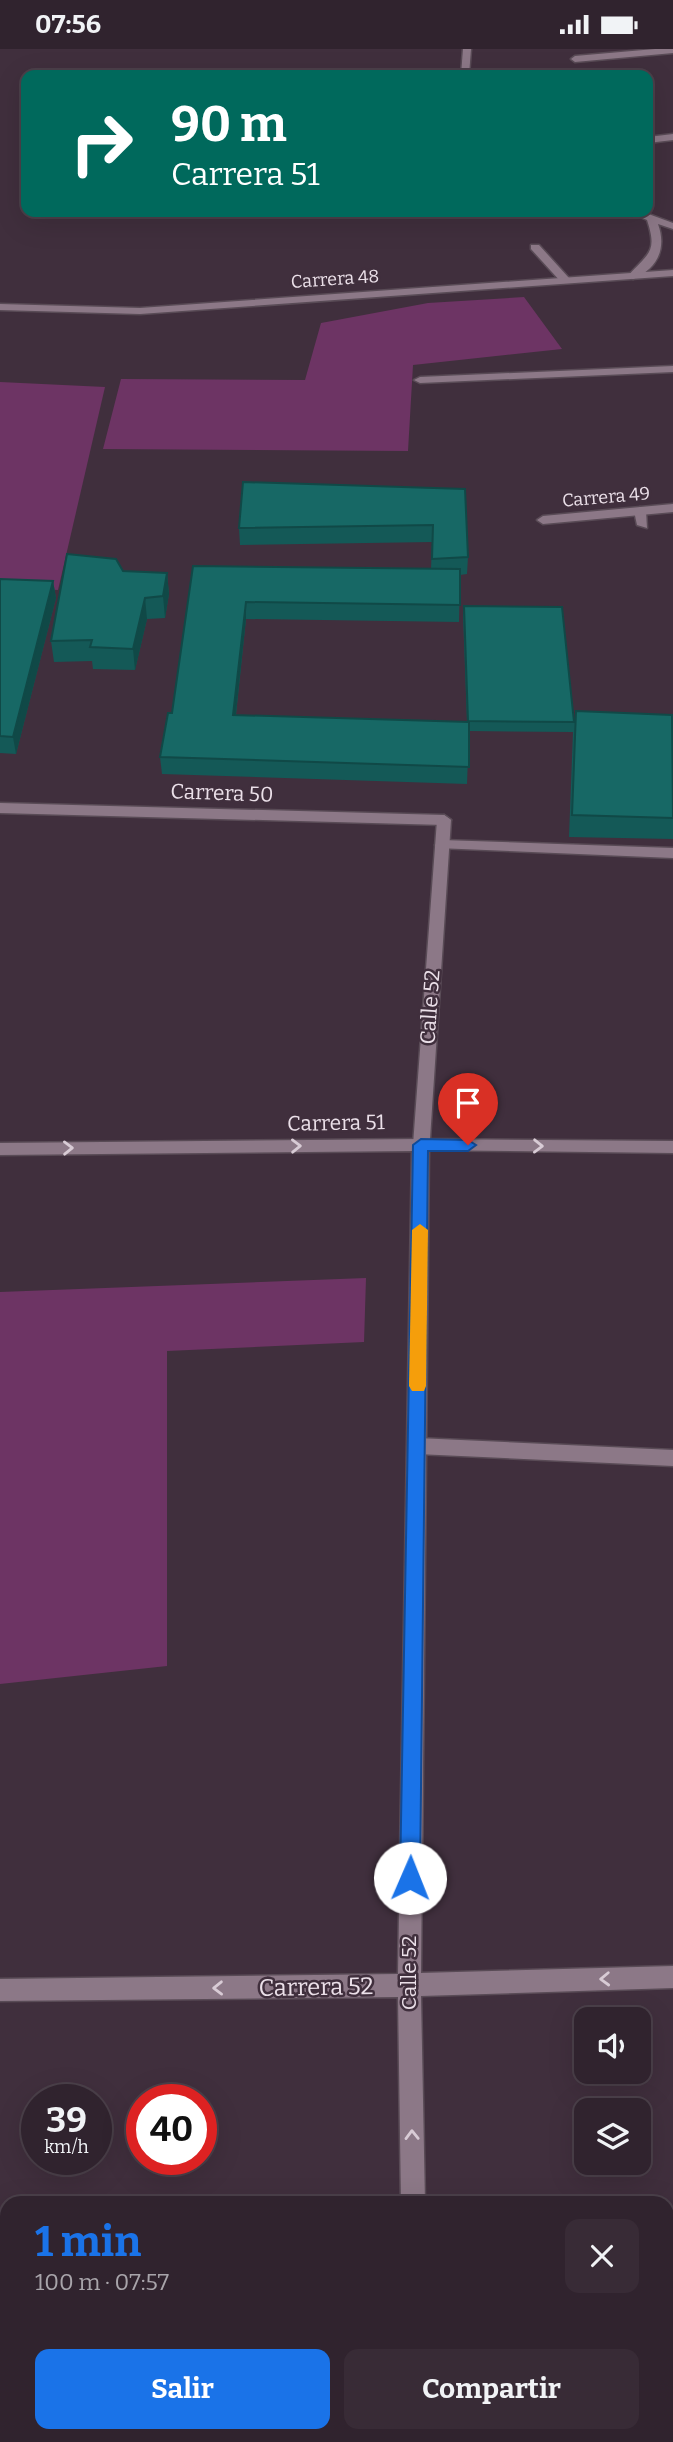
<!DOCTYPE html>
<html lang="es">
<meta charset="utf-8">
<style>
:root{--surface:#30232e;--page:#382b36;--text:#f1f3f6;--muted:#a8a4aa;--line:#4b404a;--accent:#1a73e8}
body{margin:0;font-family:Bitter,serif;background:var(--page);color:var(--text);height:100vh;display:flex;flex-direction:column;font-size:26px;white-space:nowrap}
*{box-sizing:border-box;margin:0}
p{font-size:23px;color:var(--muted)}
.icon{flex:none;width:38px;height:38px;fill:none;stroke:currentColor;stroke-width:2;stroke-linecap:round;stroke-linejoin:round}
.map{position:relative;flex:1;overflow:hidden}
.side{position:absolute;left:0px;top:2147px;width:674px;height:247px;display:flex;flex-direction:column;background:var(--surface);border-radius:21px 21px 0 0;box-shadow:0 7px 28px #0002,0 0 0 2px var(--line)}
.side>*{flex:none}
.banner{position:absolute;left:21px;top:21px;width:632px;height:147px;border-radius:14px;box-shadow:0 7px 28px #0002,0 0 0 2px var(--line);background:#00695c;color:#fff;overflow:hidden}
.tools{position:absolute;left:574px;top:1958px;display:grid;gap:14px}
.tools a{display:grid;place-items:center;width:77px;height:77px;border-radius:14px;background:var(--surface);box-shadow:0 7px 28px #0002,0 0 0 2px var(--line);font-size:35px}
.speed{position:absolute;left:21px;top:2035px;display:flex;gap:14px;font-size:35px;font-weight:700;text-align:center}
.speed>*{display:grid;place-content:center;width:91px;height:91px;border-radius:50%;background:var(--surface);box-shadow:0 7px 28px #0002,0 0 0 2px var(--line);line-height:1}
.speed small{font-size:18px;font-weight:400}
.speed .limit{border:10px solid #d22;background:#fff;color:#111}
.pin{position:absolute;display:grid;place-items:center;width:60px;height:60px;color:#fff;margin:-72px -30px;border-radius:50% 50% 50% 0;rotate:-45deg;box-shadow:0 0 7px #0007}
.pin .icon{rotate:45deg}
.me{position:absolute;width:77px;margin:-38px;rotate:1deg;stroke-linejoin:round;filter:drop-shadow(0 0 5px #0008)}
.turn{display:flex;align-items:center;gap:24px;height:147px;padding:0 35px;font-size:32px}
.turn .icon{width:91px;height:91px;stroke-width:2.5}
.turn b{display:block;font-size:49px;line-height:60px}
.round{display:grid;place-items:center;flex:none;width:74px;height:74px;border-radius:14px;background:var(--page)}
.overview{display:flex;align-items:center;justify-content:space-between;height:119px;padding:0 35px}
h1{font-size:42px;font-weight:700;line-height:52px;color:var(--accent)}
.button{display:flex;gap:14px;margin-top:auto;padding:14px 35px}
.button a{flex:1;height:80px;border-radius:14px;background:var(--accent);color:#fff;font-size:28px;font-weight:700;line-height:80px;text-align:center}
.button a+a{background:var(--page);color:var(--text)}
.status{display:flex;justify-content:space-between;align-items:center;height:49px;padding:0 35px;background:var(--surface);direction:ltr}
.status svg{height:19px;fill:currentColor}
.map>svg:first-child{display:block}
.green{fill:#6d3464}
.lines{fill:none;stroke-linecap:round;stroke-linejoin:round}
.service-casing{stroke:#594b56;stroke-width:3}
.pedestrian-casing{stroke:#594b56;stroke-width:3}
.minor-casing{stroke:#594b56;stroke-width:3}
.tertiary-casing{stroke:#594b56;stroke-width:3}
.service{fill:#8c7887;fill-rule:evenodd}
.pedestrian{fill:#8c7887;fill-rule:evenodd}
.minor{fill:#8c7887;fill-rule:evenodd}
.tertiary{fill:#8c7887;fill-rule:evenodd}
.wall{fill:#145957}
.shaded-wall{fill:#104947}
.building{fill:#176865;stroke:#104947;stroke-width:2}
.oneway{stroke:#d8cbd5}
.route{fill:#1a73e8;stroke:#114b97;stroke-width:2}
.slow{fill:#f59e0b}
.labels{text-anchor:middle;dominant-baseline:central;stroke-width:5;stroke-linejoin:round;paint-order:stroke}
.far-street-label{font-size:18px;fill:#ebe0e9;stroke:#402f3d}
.street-label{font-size:21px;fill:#ebe0e9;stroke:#402f3d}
.near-street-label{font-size:24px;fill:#ebe0e9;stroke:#402f3d}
</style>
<div class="status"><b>07:56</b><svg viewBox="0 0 49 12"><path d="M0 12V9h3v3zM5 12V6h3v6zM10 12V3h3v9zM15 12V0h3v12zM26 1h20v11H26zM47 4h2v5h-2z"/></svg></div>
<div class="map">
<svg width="673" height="2393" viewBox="0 0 673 2393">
<rect width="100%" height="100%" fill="#402f3d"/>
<g class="green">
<path d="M524,248l38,52 -149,16 -5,86 -305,-2 18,-70 184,1 16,-57 107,-20z"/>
<path d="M0,333l105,5 -47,203 -58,-3z"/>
<path d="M366,1229l-2,64 -197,9v315l-167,18v-392z"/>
</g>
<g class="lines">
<defs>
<g id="service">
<path d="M531,196h8l30,33v4h-8l-30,-33z"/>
<path d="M640,458l6,4 1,17 -10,-3 -3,-14z"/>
<path d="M417,1389l256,12v16l-256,-12 -7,-2 -2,-6 2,-6z"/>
</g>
<g id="pedestrian">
<path d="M0,754l444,12 7,5 -7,5 -444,-12z"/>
<path d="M442,791l231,8v10l-236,-10 -2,-3z"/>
</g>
<g id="minor">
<path d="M463,0h8l-2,26h-8z"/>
<path d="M655,0h18v4l-98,9 -4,-3 4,-3z"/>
<path d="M673,85v6l-25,3v-6z"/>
<path d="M629,163h14l30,11v6l-15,-5c9,25 -1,45 -25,55l-5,-3c20,-23 30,-23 19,-56z"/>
<path d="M673,317v6l-253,11 -6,-3 6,-3z"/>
<path d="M673,455v8l-130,12 -6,-4 6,-4z"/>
<path d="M444,766l7,5 -21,319 243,2v12l-258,-3 -2,-5 24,-325z"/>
</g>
<g id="tertiary">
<path d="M673,221v6l-533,38 -140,-4v-6l140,4z"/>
<path d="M421,1090l6,1 2,5 -8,828 252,-7v22l-252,8 4,207h-24l-3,-206 -398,4v-22l398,-5 14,-823 -412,4v-12z"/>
<path d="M405,2387h26l1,6h-26z"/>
</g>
</defs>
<use href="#service" class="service-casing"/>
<use href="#pedestrian" class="pedestrian-casing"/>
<use href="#minor" class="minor-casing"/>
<use href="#tertiary" class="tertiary-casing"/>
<use href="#service" class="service"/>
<use href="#pedestrian" class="pedestrian"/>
<use href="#minor" class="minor"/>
<use href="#tertiary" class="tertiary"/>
</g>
<g class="wall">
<path d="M465,440l3,68 -1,17 -7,1 -1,47 -213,-3 -10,96 231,7 -4,-106 1,-10 110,116 2,-11 97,8v120l-104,-2 4,-105 -104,-1 -2,53 -305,-10 -2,-17 12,-44 21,-147 238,3 1,-27 -192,3 -1,-17z"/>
<path d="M123,522l44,2 2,21 -4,24 -18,1 -12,51 -42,-1 -1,-8 -38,1 -3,-21z"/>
<path d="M0,530l53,2 3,17 -40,156 -16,-1z"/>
</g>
<g class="shaded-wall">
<path d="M167,524l2,21 -4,24 -2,-22z"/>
<path d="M53,532l3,17 -40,156 -3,-17z"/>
<path d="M145,549l2,21 -12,51 -2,-21z"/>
<path d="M246,553v17l-12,113 -1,-17z"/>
</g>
<g class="building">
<path d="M243,433l222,7 3,68 -36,2 1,-34 -194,3z"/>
<path d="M67,505l49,5 7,12 44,2 -4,23 -18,2 -12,51 -43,-2 2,-7 -41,1z"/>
<path d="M193,517l267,3v36l-214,-3 -13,113 236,7v45l-309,-10 8,-44h4z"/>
<path d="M0,530l53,2 -40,156 -13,-1z"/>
<path d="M464,557l98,1 12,115 -106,-1z"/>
<path d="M576,662l96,4 1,103 -101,-3z"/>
</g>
<defs><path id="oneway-chevron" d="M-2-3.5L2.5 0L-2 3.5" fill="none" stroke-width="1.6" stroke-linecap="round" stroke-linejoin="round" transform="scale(1.75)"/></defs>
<g class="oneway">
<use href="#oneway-chevron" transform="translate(296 1097) rotate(-1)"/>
<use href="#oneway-chevron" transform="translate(538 1097) rotate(1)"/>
<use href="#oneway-chevron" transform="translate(68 1099) rotate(-1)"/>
<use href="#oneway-chevron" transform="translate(605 1930) rotate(178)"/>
<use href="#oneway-chevron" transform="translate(218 1939) rotate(179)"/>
<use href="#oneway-chevron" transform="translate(412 2086) rotate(-91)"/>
</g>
<path class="route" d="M421,1090l47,1 8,5 -8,6h-40l-8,727 -3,7 -7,3 -7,-3 -3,-7 13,-733z"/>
<path class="slow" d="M420,1175l8,6 -2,156 -2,5h-12l-3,-5 3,-156z"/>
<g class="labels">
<g class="far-street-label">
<text transform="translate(335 230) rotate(-4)">Carrera 48</text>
<text transform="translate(606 448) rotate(-5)">Carrera 49</text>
</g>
<g class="street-label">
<text transform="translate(222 744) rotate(2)">Carrera 50</text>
<text transform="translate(430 958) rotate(-86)">Calle 52</text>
<text transform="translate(336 1074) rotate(-1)">Carrera 51</text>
<text transform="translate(409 1924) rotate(-90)">Calle 52</text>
</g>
<g class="near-street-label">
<text transform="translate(316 1938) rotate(-1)">Carrera 52</text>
</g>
</g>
</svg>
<div class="tools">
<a><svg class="icon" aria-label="sound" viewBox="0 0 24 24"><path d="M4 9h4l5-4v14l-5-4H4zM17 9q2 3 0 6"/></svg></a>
<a><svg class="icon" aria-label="layers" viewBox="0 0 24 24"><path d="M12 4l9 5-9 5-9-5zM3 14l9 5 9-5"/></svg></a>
</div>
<div class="speed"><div>39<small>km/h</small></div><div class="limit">40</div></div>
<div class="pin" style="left:468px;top:1096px;background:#d93025"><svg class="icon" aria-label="arrive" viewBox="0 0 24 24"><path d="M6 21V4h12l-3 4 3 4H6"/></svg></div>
<svg class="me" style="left:410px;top:1829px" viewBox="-20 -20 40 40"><circle r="19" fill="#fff"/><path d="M0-13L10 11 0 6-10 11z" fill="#1a73e8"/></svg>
<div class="banner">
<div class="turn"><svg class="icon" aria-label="right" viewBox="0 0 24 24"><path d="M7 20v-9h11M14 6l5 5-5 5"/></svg><div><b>90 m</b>Carrera 51</div></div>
</div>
<section class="side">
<div class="overview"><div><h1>1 min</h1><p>100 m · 07:57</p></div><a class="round"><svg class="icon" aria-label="close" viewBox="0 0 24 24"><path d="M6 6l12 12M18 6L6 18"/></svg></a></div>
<div class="button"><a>Salir</a><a>Compartir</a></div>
</section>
</div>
